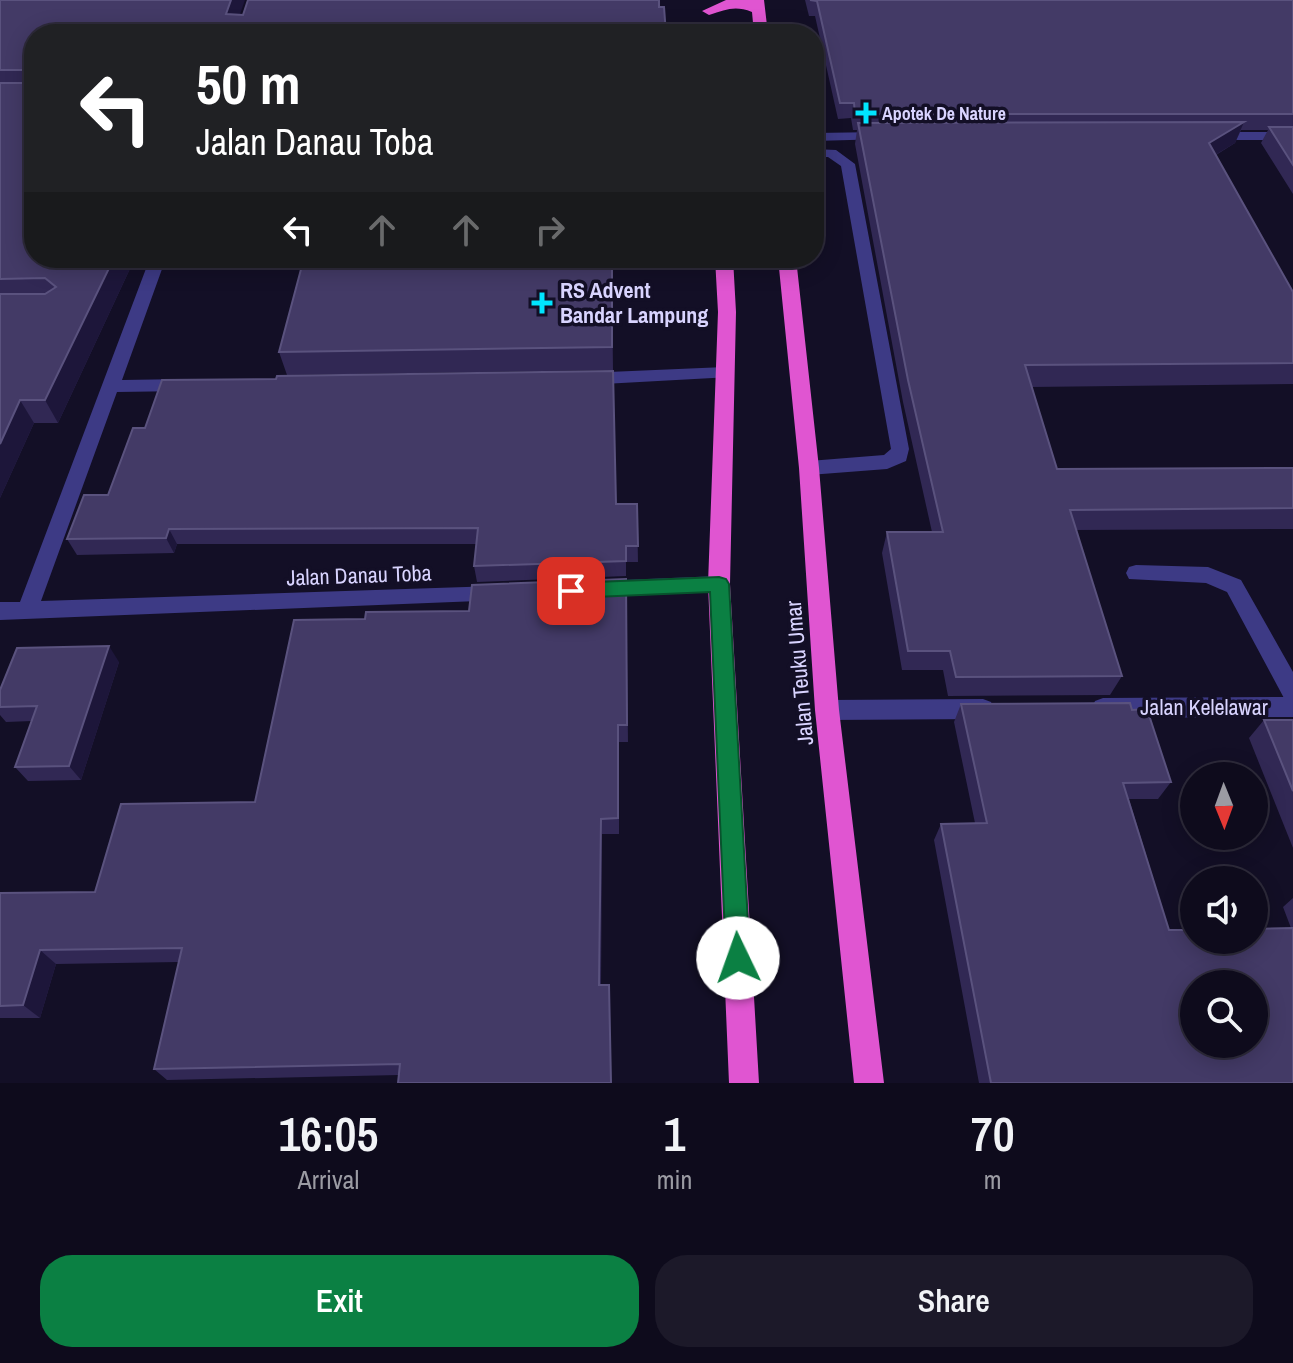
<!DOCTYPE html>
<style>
:root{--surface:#0e0b1c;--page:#1c1929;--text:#f1f3f6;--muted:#9b9ba3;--line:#2e2b3b;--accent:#0b8043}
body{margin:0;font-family:"Archivo Narrow",sans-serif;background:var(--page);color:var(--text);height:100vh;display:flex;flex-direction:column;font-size:30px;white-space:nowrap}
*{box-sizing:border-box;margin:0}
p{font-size:26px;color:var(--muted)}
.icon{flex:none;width:44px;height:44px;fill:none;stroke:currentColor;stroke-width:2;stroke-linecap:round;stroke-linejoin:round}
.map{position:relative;height:1083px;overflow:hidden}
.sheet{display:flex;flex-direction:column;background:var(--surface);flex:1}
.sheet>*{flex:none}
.guide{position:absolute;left:24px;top:24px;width:800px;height:244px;border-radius:32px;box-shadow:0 4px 20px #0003,0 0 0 2px var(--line);background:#202124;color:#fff;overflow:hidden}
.needle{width:52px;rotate:179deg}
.controls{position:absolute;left:1180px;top:762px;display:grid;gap:16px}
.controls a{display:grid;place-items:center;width:88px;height:88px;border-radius:50%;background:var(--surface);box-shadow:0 4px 20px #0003,0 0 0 2px var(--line);font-size:40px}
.pin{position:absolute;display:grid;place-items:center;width:68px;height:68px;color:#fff;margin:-34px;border-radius:16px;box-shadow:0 4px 12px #0006}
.me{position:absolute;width:88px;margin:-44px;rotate:357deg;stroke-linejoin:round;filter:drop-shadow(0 0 6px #0008)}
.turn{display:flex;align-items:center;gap:28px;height:168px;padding:0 40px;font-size:36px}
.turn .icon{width:104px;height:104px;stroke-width:2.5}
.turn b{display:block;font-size:56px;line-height:68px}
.lanes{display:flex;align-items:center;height:76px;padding:0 40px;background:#0003;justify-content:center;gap:40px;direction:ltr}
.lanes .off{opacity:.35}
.eta{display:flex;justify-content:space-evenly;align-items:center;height:136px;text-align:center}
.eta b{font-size:48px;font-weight:600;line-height:56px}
.action{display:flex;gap:16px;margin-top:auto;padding:16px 40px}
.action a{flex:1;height:92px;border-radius:32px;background:var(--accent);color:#fff;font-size:32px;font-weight:600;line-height:92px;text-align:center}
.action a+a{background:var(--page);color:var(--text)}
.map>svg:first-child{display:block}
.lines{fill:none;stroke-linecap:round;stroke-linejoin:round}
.service{fill:#3d3a85;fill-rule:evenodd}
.minor{fill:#3d3a85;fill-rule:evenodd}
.trunk{fill:#e055d1;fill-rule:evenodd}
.wall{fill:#312854}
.shaded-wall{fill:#1d163a}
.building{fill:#433a66;stroke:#5a527e;stroke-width:2;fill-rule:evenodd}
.route{fill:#0b8043;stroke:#07532c;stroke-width:2}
.poi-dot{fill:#00e5ff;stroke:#130f26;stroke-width:3}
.labels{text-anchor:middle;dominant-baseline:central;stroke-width:7;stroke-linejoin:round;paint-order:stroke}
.far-poi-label{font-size:18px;font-weight:bold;fill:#d9d4ff;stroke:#130f26;text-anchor:start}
.poi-label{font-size:22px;font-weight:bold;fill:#d9d4ff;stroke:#130f26;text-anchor:start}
.street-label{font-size:22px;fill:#d9d4ff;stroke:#130f26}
</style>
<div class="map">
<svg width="1293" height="1083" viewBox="0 0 1293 1083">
<rect width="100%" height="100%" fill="#130f26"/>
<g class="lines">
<g class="service">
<path d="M814,149l22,1 19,14 54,285 -3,12 -19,8 -78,6 -9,-7 9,-7 75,-6 7,-6 -50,-283 -13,-9h-14z"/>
<path d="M1136,565l72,2 33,13 52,92v31l-8,-3 -58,-108 -21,-9 -77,-4 -3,-6 3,-6z"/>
</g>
<g class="minor">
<path d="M881,132l5,1v6l-72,2v-8z"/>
<path d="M1293,132v8h-80l-7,-4 7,-4z"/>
<path d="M150,258h16l-44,122 63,-1 9,6 -9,6 -68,1 -76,209 455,-15 7,2 3,6 -3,6 -503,20v-18h20z"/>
<path d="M725,367l9,6 -3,4 -146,8 -9,-6 9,-6z"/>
<path d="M719,576l7,2 3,6 -3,6 -7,2 -119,5 -7,-2 -3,-6 3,-6 7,-2z"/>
<path d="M1293,697v20l-190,1 -8,-3 -3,-7 3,-7 8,-3z"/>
<path d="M983,699l8,3 3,7 -3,7 -8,3 -156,1 -8,-3 -3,-7 3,-7 8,-3z"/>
</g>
<g class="trunk">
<path d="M726,0h38l4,34h-14l-2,-22c-18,-7 -26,-2 -43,3l-7,-4z"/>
<path d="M715,258h18l3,54 -6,272 29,499h-30l-21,-499 10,-272z"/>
<path d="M778,258h18l23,210 20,242 45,373h-30l-39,-373 -16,-242z"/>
</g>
</g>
<g class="wall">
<path d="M0,0l240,15 419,-15 -625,34v224h101l-77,165h-24l-34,75z"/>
<path d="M805,0h488v194l-32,-51 7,-13h-27l-6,13 -19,12 77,137v92l-262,3 26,82 236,-1v61l-217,1 46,146 -12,19 -162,1 -5,-26h-41l-20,-117 5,-21h45l-29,-130 -48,-258 2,-14h-4l-2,-12 -13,1 -23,-103h-6z"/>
<path d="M304,258h296v3l12,23 1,86 -326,5 -8,-23z"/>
<path d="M84,495l553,9 1,58h-12v14l-149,6 -3,-16 2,-22h-299l-3,9 -97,2 -10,-16z"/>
<path d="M626,579l2,163h-9v92h-17l-1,151h8l2,98h-213l1,-8 -232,5 -13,-11 25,-107 -123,2 -16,54h-40v-125l95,-1 160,-90 110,-183 104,-8z"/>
<path d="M119,662l-38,118 -53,1 -13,-14 17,-46 -26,1 -6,-7v-25z"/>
<path d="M961,704l171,6 39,72 -13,17h-29l40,131 122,-2 -8,-21 10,-9v185h-314l-45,-243 7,-16 34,-1 -21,-101z"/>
<path d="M1264,720h29v128l-44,-110z"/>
</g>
<g class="shaded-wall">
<path d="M231,0h14l-12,34 -7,-20z"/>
<path d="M1244,122l-9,21 -35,21 9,-21z"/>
<path d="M114,258h21l-77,165 -13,-23z"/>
<path d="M20,400l14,23 -34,75v-54z"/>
<path d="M169,529l8,15 -3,9 -8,-15z"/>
<path d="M109,646l10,16 -38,118 -12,-14z"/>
<path d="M601,819l1,15 -2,164 -1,-13z"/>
<path d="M40,950l16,14 -16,54 -17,-13z"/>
</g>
<g class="building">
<path d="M0,0h231l-5,14 17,1 5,-15h411v7h5l2,27h-632v224h80l-69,142h-25l-20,44v-150h45l11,-7 -11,-9 -45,1v-196h24l3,-3 -1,-10h-26z"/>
<path d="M810,0h483v114h-438l-1,-11h-14l-23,-102z"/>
<path d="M1244,122l-35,21 84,149v71l-268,2 32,104 236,-1v40l-223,2 52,166 -166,1 -6,-26h-42l-21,-119h56l-35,-152 -50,-257z"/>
<path d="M1269,127h24v38z"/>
<path d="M304,258h295v3h13v86l-333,5z"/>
<path d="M613,371l3,133h21l1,42h-12v15l-152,5 4,-38 -309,1 -3,9 -99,1 17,-44h24l25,-67h12l17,-48 114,-1 1,-3z"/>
<path d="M626,579l1,146h-9v93l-17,1 -2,166h10l2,98h-213l2,-19 -246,5 28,-121 -142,2 -17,55 -23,1v-113l95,-1 26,-88 134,-2 39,-182 71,-1 1,-7 103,-1 3,-26z"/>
<path d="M109,646l-40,120 -54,1 22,-61 -37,1v-17l17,-42z"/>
<path d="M1130,703l2,7 15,-1 24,73 -48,1 46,147h25v10h60v-11l39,-1v155h-302l-50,-259 46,-1 -26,-119zM1194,984h60v60h-60z"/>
<path d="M1264,720h29v71z"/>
</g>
<path class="route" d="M719,577l7,2 3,5 21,374 -4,9 -8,3 -8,-3 -4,-9 -16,-366 -139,6 -7,-2 -3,-5 3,-6 7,-2z"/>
<g class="poi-dot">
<path d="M862 101h8v8h8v8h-8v8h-8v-8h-8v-8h8z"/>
<path d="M538 291h8v8h8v8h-8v8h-8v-8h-8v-8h8z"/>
</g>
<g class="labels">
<g class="far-poi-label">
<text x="882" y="113">Apotek De Nature</text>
</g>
<g class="poi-label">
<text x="560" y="290">RS Advent<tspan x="560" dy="25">Bandar Lampung</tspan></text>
</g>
<g class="street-label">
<text transform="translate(359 575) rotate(-2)">Jalan Danau Toba</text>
<text transform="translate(799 673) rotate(-95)">Jalan Teuku Umar</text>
<text x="1204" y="707">Jalan Kelelawar</text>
</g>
</g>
</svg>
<div class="controls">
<a><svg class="needle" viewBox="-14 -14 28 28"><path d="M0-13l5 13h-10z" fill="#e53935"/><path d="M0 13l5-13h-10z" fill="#9b9ba3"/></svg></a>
<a><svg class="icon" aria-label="sound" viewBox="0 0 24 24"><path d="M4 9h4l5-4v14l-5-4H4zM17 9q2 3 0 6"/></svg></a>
<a><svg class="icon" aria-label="search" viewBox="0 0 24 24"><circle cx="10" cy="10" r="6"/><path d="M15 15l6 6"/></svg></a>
</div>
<div class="pin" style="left:571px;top:591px;background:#d93025"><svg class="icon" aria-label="arrive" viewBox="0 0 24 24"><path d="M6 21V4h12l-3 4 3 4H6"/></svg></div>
<svg class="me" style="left:738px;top:958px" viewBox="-20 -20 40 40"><circle r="19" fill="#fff"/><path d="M0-13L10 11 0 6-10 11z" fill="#0b8043"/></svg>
<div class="guide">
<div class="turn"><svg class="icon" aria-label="left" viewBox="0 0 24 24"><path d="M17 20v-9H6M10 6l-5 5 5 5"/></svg><div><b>50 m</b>Jalan Danau Toba</div></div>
<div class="lanes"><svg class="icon" aria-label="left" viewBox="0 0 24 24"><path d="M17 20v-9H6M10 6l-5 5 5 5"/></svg><svg class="icon off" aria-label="ahead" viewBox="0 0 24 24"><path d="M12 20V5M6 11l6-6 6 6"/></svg><svg class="icon off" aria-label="ahead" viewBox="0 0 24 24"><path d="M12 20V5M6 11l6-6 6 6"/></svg><svg class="icon off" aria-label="right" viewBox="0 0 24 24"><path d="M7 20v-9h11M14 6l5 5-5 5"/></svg></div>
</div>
</div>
<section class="sheet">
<div class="eta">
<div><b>16:05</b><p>Arrival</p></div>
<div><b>1</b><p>min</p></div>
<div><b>70</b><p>m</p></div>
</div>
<div class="action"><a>Exit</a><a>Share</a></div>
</section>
